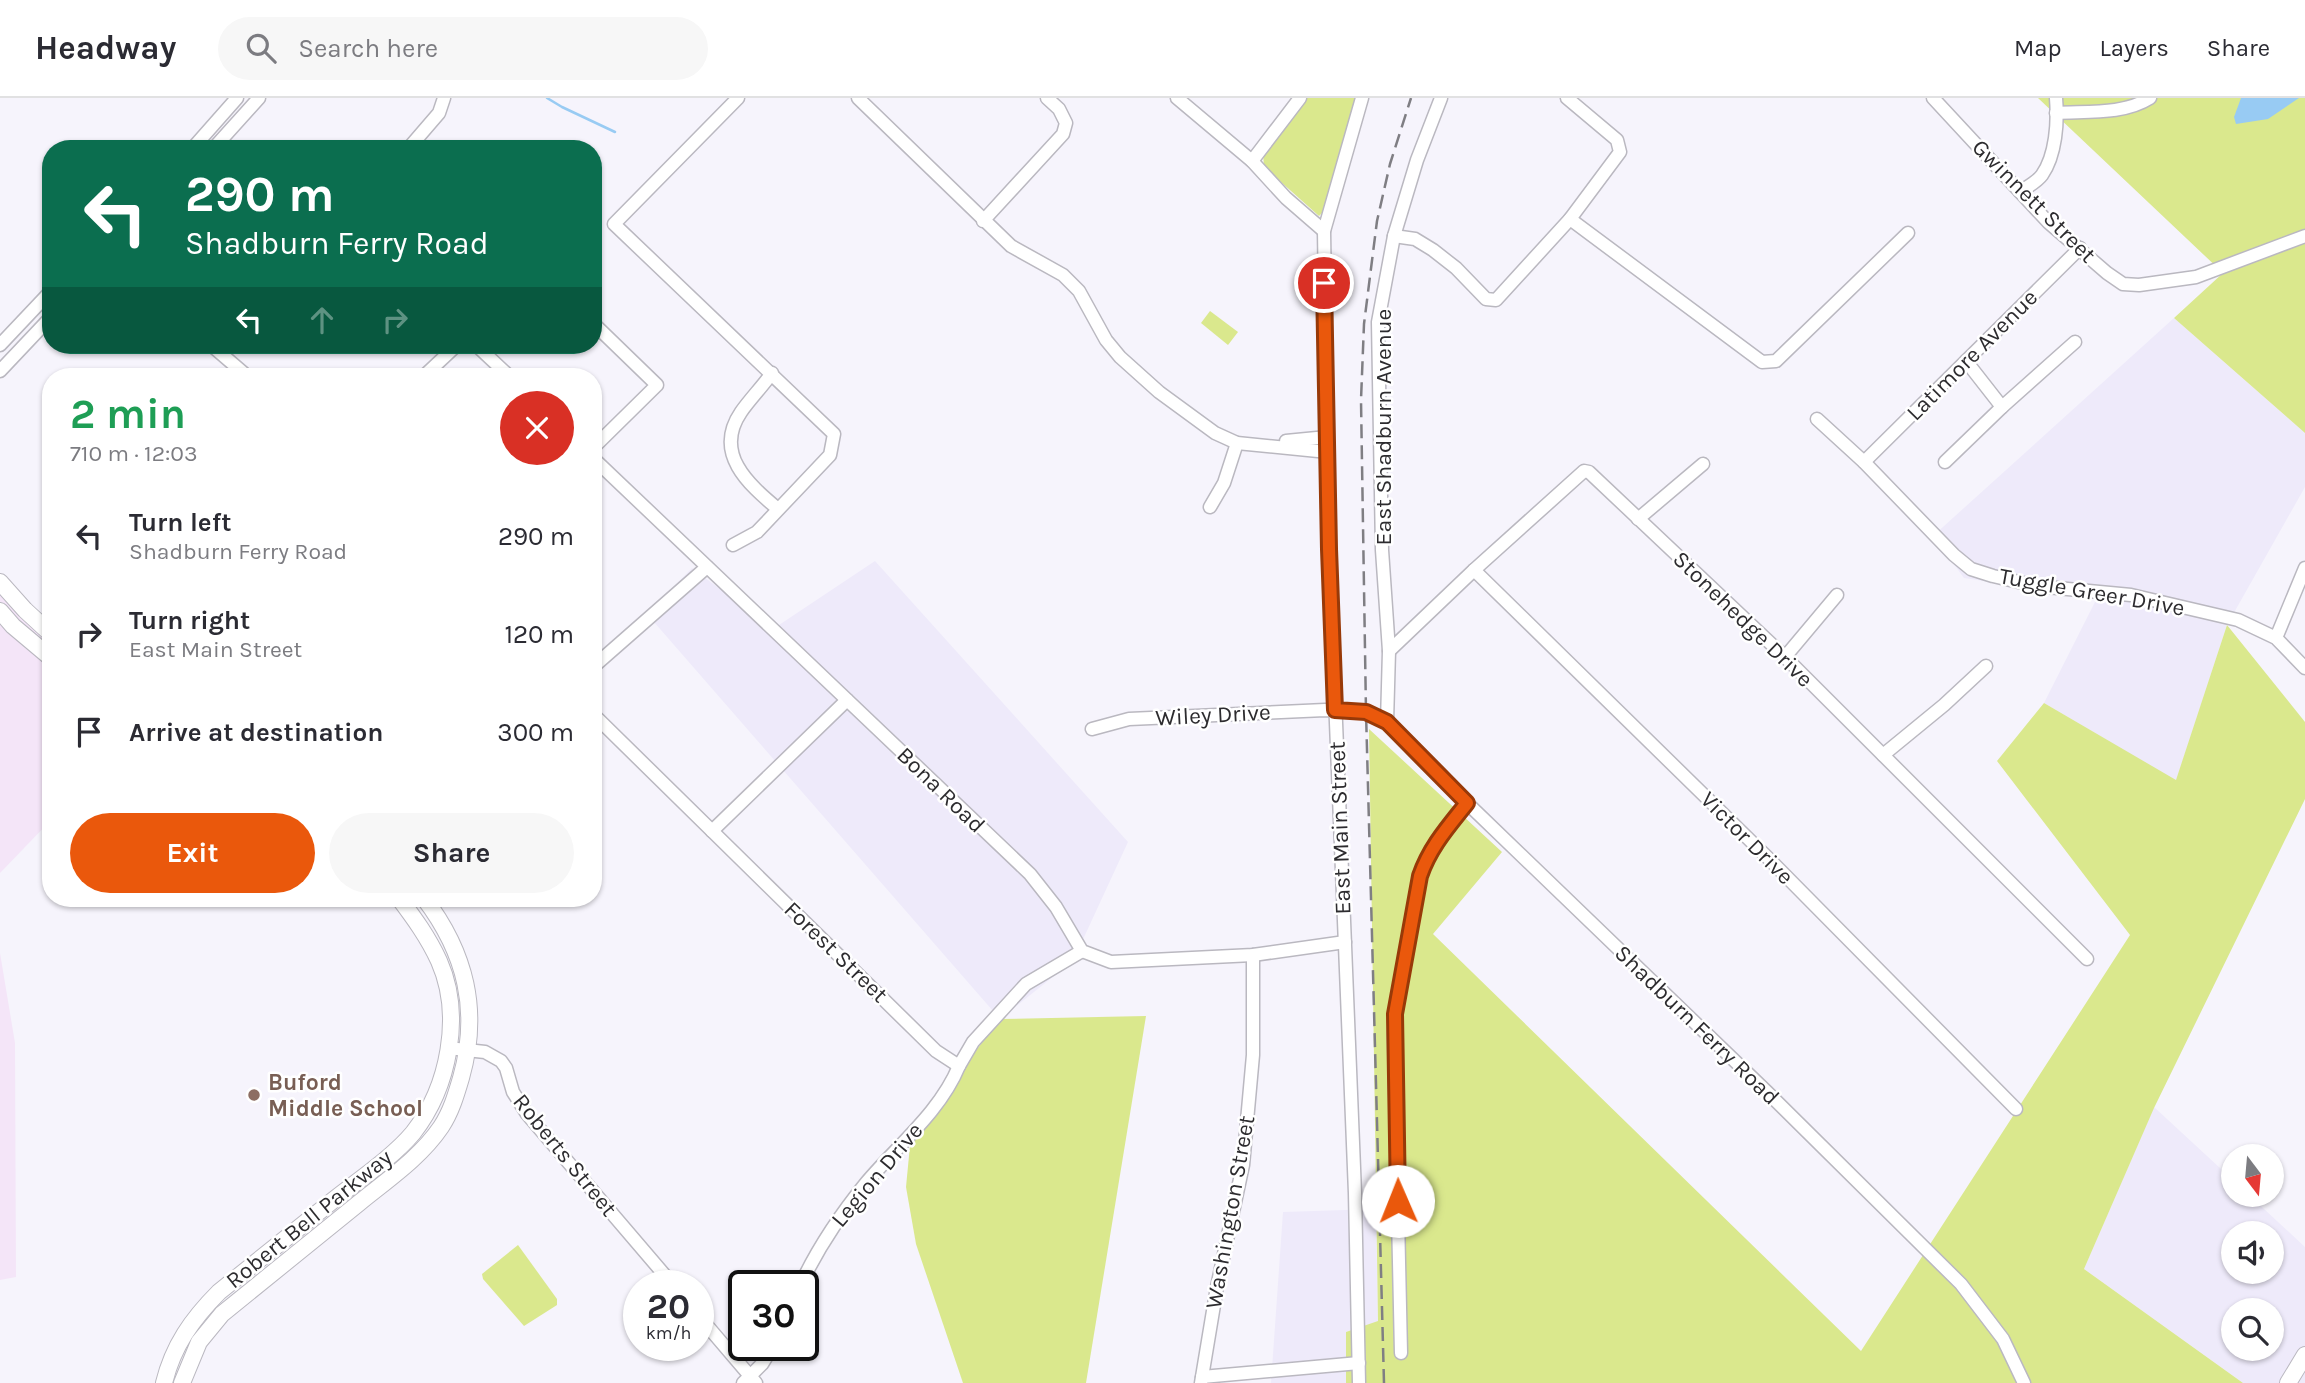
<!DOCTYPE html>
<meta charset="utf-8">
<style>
:root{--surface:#fff;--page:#f7f7f7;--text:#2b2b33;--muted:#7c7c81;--line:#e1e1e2;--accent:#ea580c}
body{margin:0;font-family:Karla,sans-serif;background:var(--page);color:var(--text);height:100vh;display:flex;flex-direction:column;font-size:26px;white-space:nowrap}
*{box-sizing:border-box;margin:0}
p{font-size:23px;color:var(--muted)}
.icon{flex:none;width:38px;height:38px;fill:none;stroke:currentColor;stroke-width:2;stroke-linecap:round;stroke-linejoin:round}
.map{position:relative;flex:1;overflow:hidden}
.panel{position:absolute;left:42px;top:270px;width:560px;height:539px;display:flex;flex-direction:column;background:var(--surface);border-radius:28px;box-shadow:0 2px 5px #0004}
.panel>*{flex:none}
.banner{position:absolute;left:42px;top:42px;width:560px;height:214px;border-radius:28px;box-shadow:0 2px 5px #0004;background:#0b6e4f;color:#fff;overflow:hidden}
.needle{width:46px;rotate:164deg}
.buttons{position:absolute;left:2221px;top:1046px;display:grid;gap:14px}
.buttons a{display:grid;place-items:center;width:63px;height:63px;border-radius:50%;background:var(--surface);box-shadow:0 2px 5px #0004;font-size:35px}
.speed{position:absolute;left:623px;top:1172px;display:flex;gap:14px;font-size:35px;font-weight:700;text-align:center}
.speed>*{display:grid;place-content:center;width:91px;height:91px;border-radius:50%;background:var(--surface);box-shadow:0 2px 5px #0004;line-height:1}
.speed small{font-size:18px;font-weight:400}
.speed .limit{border:4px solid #111;border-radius:10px;background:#fff;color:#111}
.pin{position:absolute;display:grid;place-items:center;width:60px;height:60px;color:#fff;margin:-30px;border:4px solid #fff;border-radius:50%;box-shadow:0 2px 7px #0007}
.me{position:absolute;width:77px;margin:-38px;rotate:359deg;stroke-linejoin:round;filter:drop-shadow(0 0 5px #0008)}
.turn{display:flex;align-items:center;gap:24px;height:147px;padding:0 28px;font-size:32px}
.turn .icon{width:91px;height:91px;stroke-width:2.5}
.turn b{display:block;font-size:49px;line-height:60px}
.lanes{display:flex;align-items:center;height:66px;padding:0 28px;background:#0003;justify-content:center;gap:35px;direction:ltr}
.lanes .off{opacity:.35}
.round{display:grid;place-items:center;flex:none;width:74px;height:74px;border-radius:37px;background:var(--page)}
.headline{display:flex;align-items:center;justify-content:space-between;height:119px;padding:0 28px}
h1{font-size:42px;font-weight:700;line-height:52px;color:#1e9e55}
.cta{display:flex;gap:14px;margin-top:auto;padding:14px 28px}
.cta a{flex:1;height:80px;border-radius:42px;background:var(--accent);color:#fff;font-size:28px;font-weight:700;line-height:80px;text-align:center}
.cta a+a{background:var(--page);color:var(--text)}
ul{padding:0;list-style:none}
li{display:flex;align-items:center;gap:21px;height:98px;padding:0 28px}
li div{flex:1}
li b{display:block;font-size:26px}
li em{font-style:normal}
header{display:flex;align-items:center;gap:42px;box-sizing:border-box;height:98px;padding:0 35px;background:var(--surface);border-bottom:2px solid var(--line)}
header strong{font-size:33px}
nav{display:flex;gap:38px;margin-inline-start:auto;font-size:24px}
.search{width:490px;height:63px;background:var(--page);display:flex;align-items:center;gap:18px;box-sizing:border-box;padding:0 24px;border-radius:38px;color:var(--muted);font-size:26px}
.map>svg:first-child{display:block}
.built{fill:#eeeafa;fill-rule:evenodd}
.industrial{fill:#f4e5f8}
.green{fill:#dae88d}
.water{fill:#98cbf3}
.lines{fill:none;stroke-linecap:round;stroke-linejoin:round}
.stream{stroke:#98cbf3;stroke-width:2.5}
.minor-casing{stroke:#bab8c0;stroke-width:15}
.major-casing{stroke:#bab8c0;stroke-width:18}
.minor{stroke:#fff;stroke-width:12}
.major{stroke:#fff;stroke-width:16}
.rail{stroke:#7f7e83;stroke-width:2.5;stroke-dasharray:14 7;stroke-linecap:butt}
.route-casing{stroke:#983908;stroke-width:18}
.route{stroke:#ea580c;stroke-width:12}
.education-dot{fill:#8d6e63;stroke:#fff;stroke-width:2.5}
.labels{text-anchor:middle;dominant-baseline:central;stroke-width:5;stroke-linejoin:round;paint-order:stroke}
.street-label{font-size:23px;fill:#2d2c2f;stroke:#fff}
.education-label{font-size:23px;font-weight:bold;fill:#785e54;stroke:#fff;text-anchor:start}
</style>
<header>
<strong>Headway</strong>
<div class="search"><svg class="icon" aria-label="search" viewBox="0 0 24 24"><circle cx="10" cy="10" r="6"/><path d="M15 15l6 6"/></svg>Search here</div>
<nav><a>Map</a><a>Layers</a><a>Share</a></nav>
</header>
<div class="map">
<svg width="2305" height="1285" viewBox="0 0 2305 1285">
<rect width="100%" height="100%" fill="#f6f4fc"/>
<g class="built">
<path d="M2174,220l131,115v54l-78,138 -51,156 -132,-78 53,-105 -133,-20 -31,-42z"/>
<path d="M875,463l253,281 -55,119 -73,58 -353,-405 45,-46 81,61z"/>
<path d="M2154,1009l79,73v15h16l56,52v136h-62l-159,-114zM2233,1136h39v38h-39zM2233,1213h39v38h-39z"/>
<path d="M1376,1111l2,113 -32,10v51h-75l12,-171z"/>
</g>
<g class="industrial">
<path d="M0,495l51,44v183l-51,53z"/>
<path d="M0,855l15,90 1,234 -16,3z"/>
</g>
<g class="green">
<path d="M1305,0h51l-33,114 -4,4 -55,-49 -1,-14z"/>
<path d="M2038,0h267v335l-131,-115 49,-45z"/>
<path d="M1210,213l28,21 -10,13 -27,-22z"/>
<path d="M2227,527l78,97v77l-151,309 -70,161 159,114h-897v-51l32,-11 -9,-592 133,123 -69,82 428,417 269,-416 -133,-174 47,-58 132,77z"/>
<path d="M1146,918l-60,367h-123l-47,-139 -10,-57 5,-52 89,-116z"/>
<path d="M518,1147l39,54v6l-33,21 -41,-47 -1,-5z"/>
</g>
<path class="water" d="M2241,0h58l-31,21 -32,5 -2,-7z"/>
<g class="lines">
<path class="stream" d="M547,0l15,9 53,25"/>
<defs>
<g id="minor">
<path d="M858,0l153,148 52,29 16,16 27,49 14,17 39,35 56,41 22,10 91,9"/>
<path d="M1177,0l75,63 34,37 38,33"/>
<path d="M1933,0l115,124 59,51 16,11 16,1 57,-8 109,-41"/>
<path d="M2056,15c31,-2 67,2 94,-15"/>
<path d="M192,51l45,-51"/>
<path d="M213,51l46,-51"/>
<path d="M408,51l31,-36 5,-15"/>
<path d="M1252,63l48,-63"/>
<path d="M2020,94c7,-5 17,-10 22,-17 14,-20 16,-53 14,-77"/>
<path d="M1570,121l192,143 14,-1 132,-128"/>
<path d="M983,123l80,-87 3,-11 -7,-14 -12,-11"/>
<path d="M1394,138l21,3 18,11 23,18 30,31 10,1 74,-81 50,-67 -3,-12 -50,-42"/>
<path d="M593,225l64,62 -64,63"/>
<path d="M0,247l51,-54"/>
<path d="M211,247l36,31"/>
<path d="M476,247l33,31"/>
<path d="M1966,263l36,46"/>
<path d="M0,273l51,-54"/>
<path d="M772,275c-10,14 -22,26 -31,39 -28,41 7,72 37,97"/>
<path d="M424,278l33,-31"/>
<path d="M1817,321l47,43 90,93 17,14 22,7 43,10 95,9 107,25 38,18 29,30"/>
<path d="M1286,343l41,-4"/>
<path d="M593,360l437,416 26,33 26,44 29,11 142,-7 92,-13"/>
<path d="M1864,364l216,-214"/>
<path d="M1945,364l57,-55 73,-65"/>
<path d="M1210,409l14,-24 13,-40"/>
<path d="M1638,421l65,-55"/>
<path d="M733,447l24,-13 73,-77 4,-21 -220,-210 124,-126"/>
<path d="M1474,472l293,287 249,252"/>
<path d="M2276,540l29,-70"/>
<path d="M1389,553l85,-81 110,-99 5,1 196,185 302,302"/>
<path d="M1785,559l52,-62"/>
<path d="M593,569l114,-100"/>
<path d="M593,616l343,337 23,15 14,-24 53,-58 56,-33"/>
<path d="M1387,624l2,-71 -7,-101 -4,-228 16,-86 23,-76 24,-62"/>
<path d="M1092,631l37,-10 196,-9 41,2 21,10 80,81 300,289 194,192 42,55 21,44"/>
<path d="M1883,657l61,-50 42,-39"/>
<path d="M712,733l135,-131"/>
<path d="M448,950l37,4 16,9 5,7 7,24 14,22 147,172"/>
<path d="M800,1188c17,-37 40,-71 66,-103 32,-38 74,-71 93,-117"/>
<path d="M698,1217l58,68"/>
<path d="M1401,1255l-7,-319 3,-36 23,-122c11,-29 28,-50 47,-73"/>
<path d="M1202,1279l157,-14"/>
<path d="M743,1285l19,-19 11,-18"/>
<path d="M1201,1285l16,-96 26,-122 10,-110v-100"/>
<path d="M1359,1285l-4,-190 -26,-644 -5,-318 38,-133"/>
</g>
<g id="major">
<path d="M0,484l25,28 26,24"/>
<path d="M0,513l13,15 38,32"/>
<path d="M164,1285c9,-37 28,-64 55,-91 37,-30 75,-60 112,-90 26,-21 61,-44 82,-69 36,-46 50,-118 26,-172 -11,-24 -25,-43 -40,-63"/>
<path d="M182,1285l17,-41 23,-28c45,-37 91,-74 137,-111 28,-23 61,-45 82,-76 10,-15 15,-32 20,-49 19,-67 5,-125 -37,-180"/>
<path d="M2288,1285l17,-28"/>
</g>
</defs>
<use href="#minor" class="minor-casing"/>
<use href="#major" class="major-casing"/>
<use href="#minor" class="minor"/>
<use href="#major" class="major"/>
<path class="rail" d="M1384,1285l-18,-671 -5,-312 3,-76 13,-103 13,-57 21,-66"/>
</g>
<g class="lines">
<defs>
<path id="route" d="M1324,185l5,266 6,161 31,2 21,10 80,81c-19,24 -37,44 -47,73l-25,138 3,187"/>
</defs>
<use href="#route" class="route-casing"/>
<use href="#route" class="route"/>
</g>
<circle class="education-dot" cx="254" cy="997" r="7"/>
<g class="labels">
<g class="street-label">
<text transform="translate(2034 103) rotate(45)">Gwinnett Street</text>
<text transform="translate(1972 257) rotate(-45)">Latimore Avenue</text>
<text transform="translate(1383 329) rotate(-90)">East Shadburn Avenue</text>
<text transform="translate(2092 494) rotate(10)">Tuggle Greer Drive</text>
<text transform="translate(1743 521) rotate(44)">Stonehedge Drive</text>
<text transform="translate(1213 617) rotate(-3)">Wiley Drive</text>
<text transform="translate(941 692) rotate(44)">Bona Road</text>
<text transform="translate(1340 730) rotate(-92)">East Main Street</text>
<text transform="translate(1747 740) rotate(45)">Victor Drive</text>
<text transform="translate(836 854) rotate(44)">Forest Street</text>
<text transform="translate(1697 927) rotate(44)">Shadburn Ferry Road</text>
<text transform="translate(565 1057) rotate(51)">Roberts Street</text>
<text transform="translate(877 1077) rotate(-50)">Legion Drive</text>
<text transform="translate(1230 1114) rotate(-80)">Washington Street</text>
<text transform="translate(309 1121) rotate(-39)">Robert Bell Parkway</text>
</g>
<g class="education-label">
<text x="268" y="984">Buford<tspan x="268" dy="26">Middle School</tspan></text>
</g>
</g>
</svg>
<div class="buttons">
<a><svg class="needle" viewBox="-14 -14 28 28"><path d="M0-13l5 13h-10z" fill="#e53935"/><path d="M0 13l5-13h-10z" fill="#7c7c81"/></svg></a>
<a><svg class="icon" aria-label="sound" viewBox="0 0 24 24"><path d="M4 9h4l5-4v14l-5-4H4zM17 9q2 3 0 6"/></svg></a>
<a><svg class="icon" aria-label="search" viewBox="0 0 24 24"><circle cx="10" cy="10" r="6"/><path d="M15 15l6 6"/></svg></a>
</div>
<div class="speed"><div>20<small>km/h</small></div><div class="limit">30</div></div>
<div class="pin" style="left:1324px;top:185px;background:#d93025"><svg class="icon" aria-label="arrive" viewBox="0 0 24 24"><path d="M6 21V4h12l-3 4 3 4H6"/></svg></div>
<svg class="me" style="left:1398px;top:1103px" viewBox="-20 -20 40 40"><circle r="19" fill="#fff"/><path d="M0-13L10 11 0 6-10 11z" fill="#ea580c"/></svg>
<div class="banner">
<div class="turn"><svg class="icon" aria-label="left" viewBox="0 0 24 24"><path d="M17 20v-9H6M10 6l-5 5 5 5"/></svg><div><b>290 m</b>Shadburn Ferry Road</div></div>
<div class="lanes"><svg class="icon" aria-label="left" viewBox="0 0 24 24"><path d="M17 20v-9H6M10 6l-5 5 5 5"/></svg><svg class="icon off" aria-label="ahead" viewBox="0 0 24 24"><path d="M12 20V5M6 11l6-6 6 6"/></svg><svg class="icon off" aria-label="right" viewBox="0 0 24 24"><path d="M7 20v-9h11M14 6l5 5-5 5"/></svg></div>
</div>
<section class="panel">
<div class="headline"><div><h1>2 min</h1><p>710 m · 12:03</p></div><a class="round" style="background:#d93025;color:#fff"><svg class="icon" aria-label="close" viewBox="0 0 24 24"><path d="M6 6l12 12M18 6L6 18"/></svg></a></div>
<ul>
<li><svg class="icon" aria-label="left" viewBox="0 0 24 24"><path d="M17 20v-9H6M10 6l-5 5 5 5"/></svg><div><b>Turn left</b><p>Shadburn Ferry Road</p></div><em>290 m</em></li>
<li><svg class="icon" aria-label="right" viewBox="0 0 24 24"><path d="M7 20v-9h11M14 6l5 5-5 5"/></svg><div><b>Turn right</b><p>East Main Street</p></div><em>120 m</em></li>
<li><svg class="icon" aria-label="arrive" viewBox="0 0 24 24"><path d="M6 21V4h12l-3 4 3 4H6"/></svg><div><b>Arrive at destination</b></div><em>300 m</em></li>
</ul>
<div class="cta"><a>Exit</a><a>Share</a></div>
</section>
</div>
